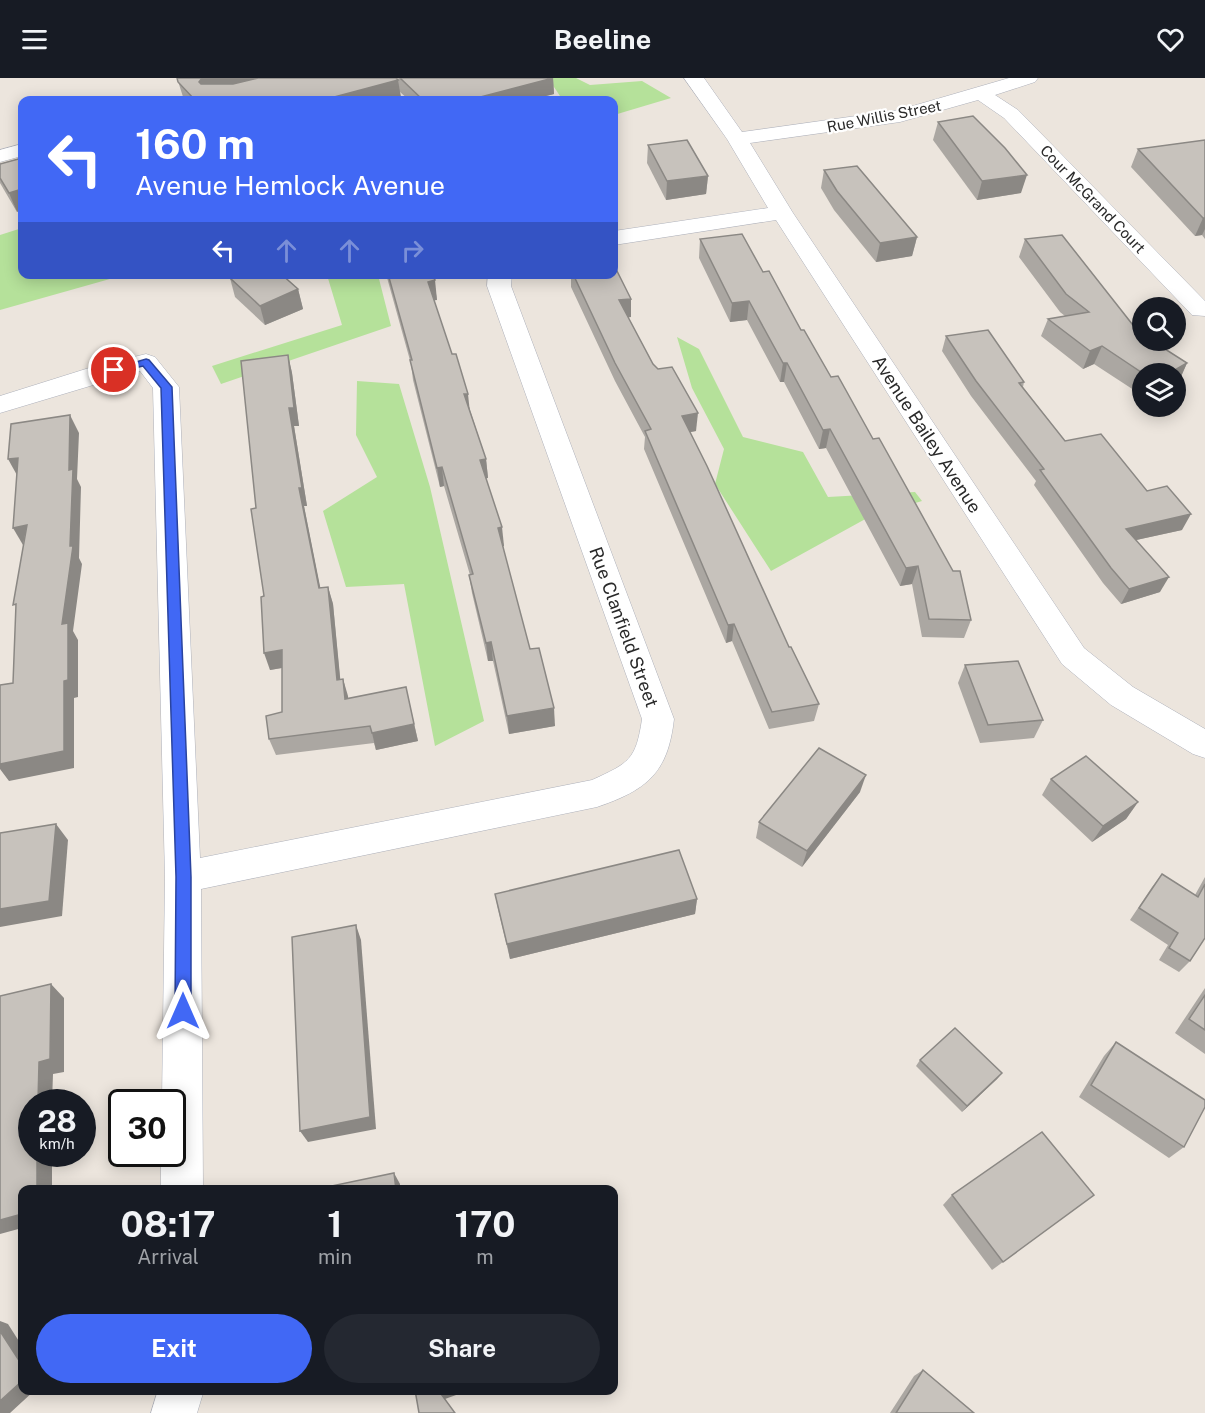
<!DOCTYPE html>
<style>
:root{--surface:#171b24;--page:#242831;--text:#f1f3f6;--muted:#9ea1a6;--accent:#4168f5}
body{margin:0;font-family:"Public Sans",sans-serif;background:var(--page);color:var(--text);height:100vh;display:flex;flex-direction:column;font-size:22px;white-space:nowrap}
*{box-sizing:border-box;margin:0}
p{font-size:20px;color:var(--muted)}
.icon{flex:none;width:33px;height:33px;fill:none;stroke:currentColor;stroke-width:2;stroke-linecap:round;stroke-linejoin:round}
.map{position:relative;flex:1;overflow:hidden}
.drawer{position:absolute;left:18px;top:1107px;width:600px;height:210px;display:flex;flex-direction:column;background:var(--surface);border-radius:12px;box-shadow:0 3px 15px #0003}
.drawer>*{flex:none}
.guide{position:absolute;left:18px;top:18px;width:600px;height:183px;border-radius:12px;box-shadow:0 3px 15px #0003;background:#4168f5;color:#fff;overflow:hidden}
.tools{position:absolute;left:1132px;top:219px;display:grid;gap:12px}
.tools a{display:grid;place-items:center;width:54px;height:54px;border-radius:50%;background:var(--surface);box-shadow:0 3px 15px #0003;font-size:30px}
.speed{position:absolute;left:18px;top:1011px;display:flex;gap:12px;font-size:30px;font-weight:700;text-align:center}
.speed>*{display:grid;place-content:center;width:78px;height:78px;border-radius:50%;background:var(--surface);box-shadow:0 3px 15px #0003;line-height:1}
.speed small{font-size:15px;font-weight:400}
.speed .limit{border:3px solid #111;border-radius:9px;background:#fff;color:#111}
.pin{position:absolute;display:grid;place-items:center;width:51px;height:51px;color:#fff;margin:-26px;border:3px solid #fff;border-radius:50%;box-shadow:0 2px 6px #0007}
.me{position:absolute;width:66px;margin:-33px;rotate:0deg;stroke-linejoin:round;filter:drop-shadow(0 0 4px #0008)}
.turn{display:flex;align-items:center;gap:21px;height:126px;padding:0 18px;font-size:27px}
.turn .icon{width:78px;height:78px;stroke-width:2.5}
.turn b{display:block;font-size:42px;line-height:51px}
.lanes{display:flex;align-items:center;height:57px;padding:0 18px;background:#0003;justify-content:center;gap:30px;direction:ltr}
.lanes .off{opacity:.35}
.eta{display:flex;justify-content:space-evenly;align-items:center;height:102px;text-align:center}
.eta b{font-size:36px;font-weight:700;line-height:42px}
.primary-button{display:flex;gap:12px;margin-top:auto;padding:12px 18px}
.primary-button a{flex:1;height:69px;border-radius:36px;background:var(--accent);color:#fff;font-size:24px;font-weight:700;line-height:69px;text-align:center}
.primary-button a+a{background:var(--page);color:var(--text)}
header{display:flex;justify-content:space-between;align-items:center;height:78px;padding:0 18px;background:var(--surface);font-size:27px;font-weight:700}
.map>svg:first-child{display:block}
.green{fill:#b5e19a}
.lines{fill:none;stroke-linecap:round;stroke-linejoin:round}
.street-casing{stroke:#adb0ba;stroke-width:1}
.street{fill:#fff;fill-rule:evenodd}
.wall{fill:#aba7a2}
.shaded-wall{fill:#8b8884}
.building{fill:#c7c2bc;stroke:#8b8884;stroke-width:1.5}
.route{fill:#4168f5;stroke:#2a449f;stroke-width:1.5}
.labels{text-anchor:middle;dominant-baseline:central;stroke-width:4.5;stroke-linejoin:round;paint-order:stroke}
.far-street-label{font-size:15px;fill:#2a2a2a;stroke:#fff}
.street-label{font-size:18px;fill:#2a2a2a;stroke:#fff}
</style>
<header><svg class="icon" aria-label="menu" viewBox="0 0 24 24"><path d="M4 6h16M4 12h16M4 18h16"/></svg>Beeline<svg class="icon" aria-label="heart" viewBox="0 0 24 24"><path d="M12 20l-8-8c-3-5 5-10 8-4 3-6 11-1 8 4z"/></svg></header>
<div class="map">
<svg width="1205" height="1335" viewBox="0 0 1205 1335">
<rect width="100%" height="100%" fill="#ece5dd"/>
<g class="green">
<path d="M548,0h28l14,7 52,-4 29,17 -57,17v-15h-67l13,-4z"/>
<path d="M22,150v46l102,1 -124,35v-75z"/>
<path d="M327,197h51l13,51 -170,58 -9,-18 130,-41z"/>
<path d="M677,259l22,12 44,88 60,15 25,45 87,-5 7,9 -53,16 -98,54 -56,-87 9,-35 -32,-61z"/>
<path d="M357,303l42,3 31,103 54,234 -49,25 -31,-162 -58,3 -23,-76 54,-34 -21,-42z"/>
</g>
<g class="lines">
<defs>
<g id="street">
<path d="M684,0h20l38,54 157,-22 110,-32h29l-3,4 -40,13 23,15 187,191v15l-13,-1 -188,-197 -26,-18 -78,22 -150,21 43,70 291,435 49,39 72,42v29l-12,-4 -82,-49 -49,-41 -286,-444 -162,25v-14l154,-23 -41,-69z"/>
<path d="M22,66v12l-22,6v-12z"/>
<path d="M488,196h24l-1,12 163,433c-6,54 -27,71 -77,88l-396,82 2,301h-42v-36h11v-52h-10l3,-225 -12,-489 -13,-17 -140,42v-17l89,-28 57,-14 9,3 24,30 21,471 392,-78c37,-17 44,-20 50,-61l-155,-433z"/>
<path d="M158,1312h46l-7,23h-46z"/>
</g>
</defs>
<use href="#street" class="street-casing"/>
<use href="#street" class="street"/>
</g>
<g class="wall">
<path d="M177,0h376l1,16 -24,6h-121l-9,-8 1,6 -9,2h-208z"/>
<path d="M938,44l83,71 -44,7 -44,-60z"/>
<path d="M1205,62v99l-3,-4 -7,1 -64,-69 7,-18z"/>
<path d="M648,67l60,31 -2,18 -40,6 -19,-37z"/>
<path d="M0,86l17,48 -17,-29z"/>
<path d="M824,92l93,67 -5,19 -36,6 -42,-52 -13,-22z"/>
<path d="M700,161l63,33 38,58 170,290 -7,18 -42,-1 -10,-53 -12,2 -74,-138 -7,1 -35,-67h-4l-33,-62 -17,2 -31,-64z"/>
<path d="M1025,161l115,95 47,29 -8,18 -3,2v-9h-33v22l-49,-32 -11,5 -42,-33 7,-17 17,-3 -5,-4 -41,-55z"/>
<path d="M386,196h47l4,26h-3l52,159 2,19h-2l18,68 -2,1 28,102 25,77 -46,8 -16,-73h-5l-16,-68 -3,-18h1l-26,-89 -4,1 -27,-107 -2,-16z"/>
<path d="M571,196h43l17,43h-3l25,47 43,67 -6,1 99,215 30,57 -5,17 -45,8 -37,-88 -6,2 -82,-194 1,-12 -30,-56 -44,-94z"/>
<path d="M230,200l68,11 5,20 -38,16 -30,-28z"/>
<path d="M946,258l78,46 -1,5 42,54 82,50 35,39 -46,10 24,52 -39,12 -18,-21 -69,-98 2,-4 -65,-85 -29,-45z"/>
<path d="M288,277l4,18 7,53h-5l13,80h-3l16,82 8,-1 5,17 7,75h3l5,20 58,-12 12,54 -42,9 -2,-7 -98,12 -7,-16 13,-27v-44l-12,2 -14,-162z"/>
<path d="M965,587l78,55 -9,18 -54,5 -22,-60z"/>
<path d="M1051,701l87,23 -12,17 -34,23 -50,-47z"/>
<path d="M860,714l-58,75 -46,-29 3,-16z"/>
<path d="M1162,796l33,21 10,-18v61l-15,23 -11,11 -20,-12 9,-15 -38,-25 22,-33z"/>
<path d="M495,816l202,5 -2,15 -185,45 -12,-50z"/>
<path d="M1205,910v66l-30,-21z"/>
<path d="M1116,964l68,105 -15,11 -90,-61 25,-41z"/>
<path d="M920,982l82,13 -5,6 -35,33 -46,-46z"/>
<path d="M952,1117h142l-102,75 -49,-65z"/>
<path d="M923,1292l51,43h-84l24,-37z"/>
</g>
<g class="shaded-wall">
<path d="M202,0h69l-63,16 -9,-12z"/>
<path d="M553,0l1,16 -24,6h-61z"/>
<path d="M398,2l3,18 -9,2h-69z"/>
<path d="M1027,97l-6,18 -44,7 5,-19z"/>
<path d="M708,98l-2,18 -40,6 1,-19z"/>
<path d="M22,111v21l-5,2 -8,-19z"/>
<path d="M1203,140h2v11l-3,6 -7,1z"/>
<path d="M917,159l-5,19 -36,6 4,-19z"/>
<path d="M435,202l2,20 -7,1 -2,-19z"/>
<path d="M298,211l5,20 -38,16 -5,-19z"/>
<path d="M631,221v18l-12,2v-19z"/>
<path d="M749,223l-2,19 -17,2 2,-19z"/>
<path d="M1102,268l-8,18 -11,5 7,-18z"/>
<path d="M288,277l4,18 7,53h-5l13,80h-3l20,100 -5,-18 -20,-100 -10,-80z"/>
<path d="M783,285h4l-3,19h-4z"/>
<path d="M1187,285l-8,18 -3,2v-9h-8z"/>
<path d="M464,316h4l2,19z"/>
<path d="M698,335l-2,18 -16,3 2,-18z"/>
<path d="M70,337l9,18 -2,46 4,8 -2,71 3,6 -9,67 5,9v57l-4,1v70l-65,13 -9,-12v-5l62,-140 8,-78 -1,-76z"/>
<path d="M830,351l-4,19 -7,1 4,-19z"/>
<path d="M18,380v19l-10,-18z"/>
<path d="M486,381l2,19 -6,1 -2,-19z"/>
<path d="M442,389l2,19 -4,1 -3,-19z"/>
<path d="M1191,436l-9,16 -64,14 8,-15z"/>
<path d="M27,447l-4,20 -10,-17z"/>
<path d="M502,449l2,19 -5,1 -1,-19z"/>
<path d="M918,488l-6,18 -12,2 6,-18z"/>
<path d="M1169,499l-9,15 -39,12 8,-15z"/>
<path d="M328,509l5,17 9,93 -5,-17z"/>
<path d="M734,546l-2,17 -6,2 2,-18z"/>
<path d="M491,564l2,19h-5l-2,-18z"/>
<path d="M282,572l5,17 -17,3 -6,-17z"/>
<path d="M343,601l5,17 1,20 -4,-17z"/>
<path d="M554,630l1,18 -46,8 -2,-18z"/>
<path d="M414,646l4,17 -42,9 -4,-17z"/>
<path d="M866,697l-6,17 -58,75 5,-16z"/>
<path d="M1138,724l-12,17 -34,23 11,-16z"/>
<path d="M56,746l12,16 -6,76 -62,11v-18z"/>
<path d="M697,821l-2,15 -185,45 -3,-15z"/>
<path d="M356,847l5,15 15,189 -68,13 -8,-11z"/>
<path d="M51,906l13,14v74l-11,2 -1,28h-14l1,-40z"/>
<path d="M1002,995l-5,6 -35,33 5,-6z"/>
<rect x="37" y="1076" width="15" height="36"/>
<path d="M394,1095l6,11v6h-4z"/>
<path d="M22,1136v14l-22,6v-14z"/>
<path d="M0,1243l8,3 14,22v19l-22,-34z"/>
<path d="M22,1303v9h13l-25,23h-10v-12z"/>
<path d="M453,1312h17l-25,9 -4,-5z"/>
</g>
<g class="building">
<path d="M177,0h25l-3,4 2,2h32l25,-6h138l2,2 -75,20h-128l-17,-18z"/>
<path d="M400,0h153l-84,22h-46z"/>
<path d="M973,38l32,32 22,27 -45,6 -44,-59z"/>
<path d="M687,62l21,36 -41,5 -19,-36z"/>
<path d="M1205,62v78h-2l-65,-69z"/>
<path d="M22,80v31l-13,4 -9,-15v-14z"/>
<path d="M857,88l60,71 -37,6 -43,-52 -13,-21z"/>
<path d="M742,156l21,38 6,-1 32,59h3l27,47 7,-1 35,63 6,-1 74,133h7l11,49 -42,-1 -11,-53 -12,2 -76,-139 -7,1 -36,-67h-4l-34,-62 -17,2 -32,-64z"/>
<path d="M1062,157l78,99 3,1v5h8l36,23 -19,11h-24l-42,-28 -12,5 -42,-32 41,-7 -23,-18 -41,-55z"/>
<path d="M614,187l17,34 -12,1 34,64 5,5 14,-2 26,46 -16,3 25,50 82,181h2l28,57 -47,8 -38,-88 -6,1 -83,-194 6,-2 -36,-66 -42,-89h41z"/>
<path d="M240,196h41l17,15 -38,17 -30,-28z"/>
<path d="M388,196h45l2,6 -7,2 24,72h4l12,40h-4l22,65 -6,1 22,67 -4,1 32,121 9,-1 15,60 -47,8 -16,-74 -5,1 -17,-68 4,-1 -31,-107 -5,1 -27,-108h2z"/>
<path d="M988,252l36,52 -5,1 46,58 36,-7 46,57 20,-5 24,28 -65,15 43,48 -40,12 -18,-21 -71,-98 4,-1 -68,-88 -30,-45z"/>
<path d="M288,277l6,53h-5l13,80h-3l20,100 9,-1 9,93 6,-1 2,20 61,-12 8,37 -42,9 -2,-7 -101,13 -3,-23 16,-4v-62l-18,3 -3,-56 3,-1 -13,-87 5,-1 -15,-147z"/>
<path d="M70,337l-1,55 4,-1 -3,77h3l-11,78 6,-1v57l-4,1v70l-64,13v-79l13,-2 3,-79 -3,1 14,-80 -14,3 5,-70 -10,1 3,-35z"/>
<path d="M1018,583l25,59 -55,5 -23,-60z"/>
<path d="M819,670l47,27 -59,76 -48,-29z"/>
<path d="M1086,678l52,46 -35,24 -52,-47z"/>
<path d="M56,746l-7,77 -49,8v-76z"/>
<path d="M679,772l18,49 -190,45 -12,-50z"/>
<path d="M1162,796l36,23 7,-13v54l-15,23 -21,-13 9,-15 -39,-25z"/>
<path d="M356,847l14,192 -70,14 -8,-194z"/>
<path d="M51,906l-1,75 -11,3 -1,40h-6v52h5v36h-15v24l-22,6v-224z"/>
<path d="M1205,917v35l-16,-11z"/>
<path d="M955,950l47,45 -35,33 -47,-46z"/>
<path d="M1116,964l89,58v7l-21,40 -93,-62z"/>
<path d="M1042,1054l52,63 -91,67 -51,-67z"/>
<path d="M394,1095l2,17h-79v-1z"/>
<path d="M0,1253l22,34v16l-22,20z"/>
<path d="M923,1292l51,43h-78z"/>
<path d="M415,1312h38l-12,4 14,19h-36z"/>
</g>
<path class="route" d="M146,281l3,1 23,27 19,490v134l-3,5 -5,3 -6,-3 -2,-5 1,-134 -15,-489 -18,-22 -29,7 -5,-3z"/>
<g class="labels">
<g class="far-street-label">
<text transform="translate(884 38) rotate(-11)">Rue Willis Street</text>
<text transform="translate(1093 121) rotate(46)">Cour McGrand Court</text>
</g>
<g class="street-label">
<text transform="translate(927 356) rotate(57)">Avenue Bailey Avenue</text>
<text transform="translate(624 549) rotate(70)">Rue Clanfield Street</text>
</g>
</g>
</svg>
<div class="tools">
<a><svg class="icon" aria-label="search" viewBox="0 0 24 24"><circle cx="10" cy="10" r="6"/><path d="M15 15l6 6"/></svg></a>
<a><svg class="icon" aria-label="layers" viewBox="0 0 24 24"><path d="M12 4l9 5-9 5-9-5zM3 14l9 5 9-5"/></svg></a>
</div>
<div class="speed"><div>28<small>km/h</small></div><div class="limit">30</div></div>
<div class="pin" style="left:114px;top:292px;background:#d93025"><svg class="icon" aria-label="arrive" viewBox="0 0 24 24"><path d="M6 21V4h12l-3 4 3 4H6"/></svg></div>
<svg class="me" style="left:183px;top:933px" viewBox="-20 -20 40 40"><path d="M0-17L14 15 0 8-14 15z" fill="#4168f5" stroke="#fff" stroke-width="4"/></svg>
<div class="guide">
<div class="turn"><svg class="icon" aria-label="left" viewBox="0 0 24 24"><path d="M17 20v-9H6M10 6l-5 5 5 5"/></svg><div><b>160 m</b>Avenue Hemlock Avenue</div></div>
<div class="lanes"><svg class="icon" aria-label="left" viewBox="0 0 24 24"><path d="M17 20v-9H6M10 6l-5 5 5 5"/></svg><svg class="icon off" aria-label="ahead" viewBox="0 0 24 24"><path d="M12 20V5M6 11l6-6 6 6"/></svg><svg class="icon off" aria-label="ahead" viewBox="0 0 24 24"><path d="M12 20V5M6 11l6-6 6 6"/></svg><svg class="icon off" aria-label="right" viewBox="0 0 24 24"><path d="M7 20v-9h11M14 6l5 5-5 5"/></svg></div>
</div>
<section class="drawer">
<div class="eta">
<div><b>08:17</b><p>Arrival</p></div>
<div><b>1</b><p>min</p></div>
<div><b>170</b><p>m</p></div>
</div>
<div class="primary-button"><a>Exit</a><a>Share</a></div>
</section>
</div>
